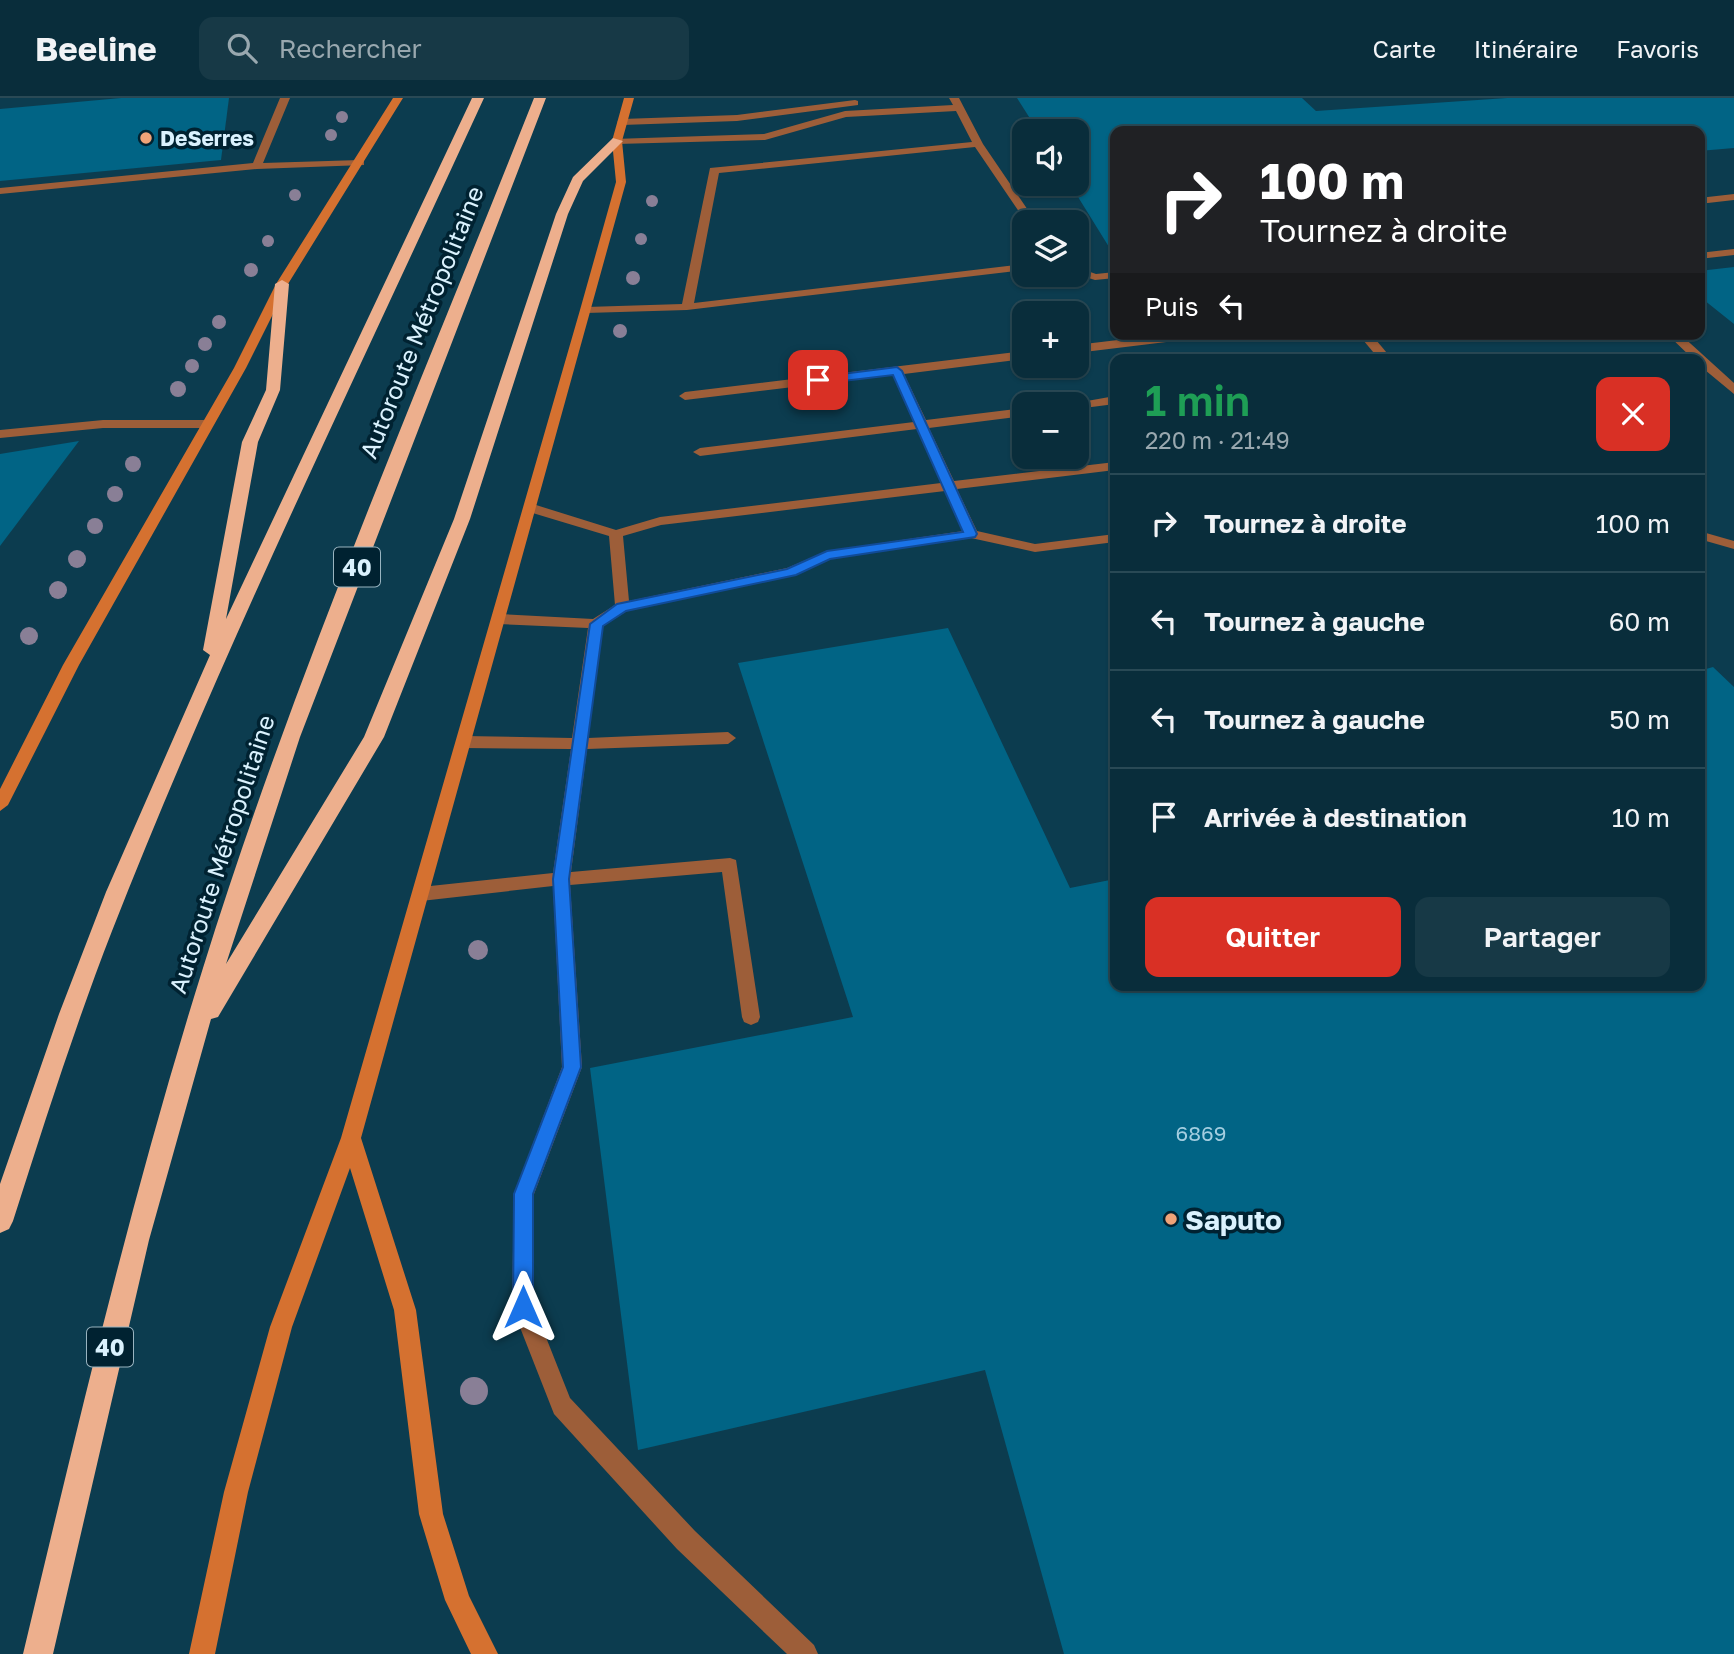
<!DOCTYPE html>
<html lang="fr">
<meta charset="utf-8">
<style>
:root{--surface:#092d3b;--page:#173946;--text:#f1f3f6;--muted:#99a8af;--line:#294955;--accent:#d93025}
body{margin:0;font-family:"Golos Text",sans-serif;background:var(--page);color:var(--text);height:100vh;display:flex;flex-direction:column;font-size:26px;white-space:nowrap}
*{box-sizing:border-box;margin:0}
p{font-size:23px;color:var(--muted)}
.icon{flex:none;width:38px;height:38px;fill:none;stroke:currentColor;stroke-width:2;stroke-linecap:round;stroke-linejoin:round}
.map{position:relative;flex:1;overflow:hidden}
.drawer{position:absolute;left:1110px;top:256px;width:595px;height:637px;display:flex;flex-direction:column;background:var(--surface);border-radius:14px;box-shadow:0 2px 5px #0004,0 0 0 2px var(--line)}
.drawer>*{flex:none}
.top-card{position:absolute;left:1110px;top:28px;width:595px;height:214px;border-radius:14px;box-shadow:0 2px 5px #0004,0 0 0 2px var(--line);background:#202124;color:#fff;overflow:hidden}
.fabs{position:absolute;left:1012px;top:21px;display:grid;gap:14px}
.fabs a{display:grid;place-items:center;width:77px;height:77px;border-radius:14px;background:var(--surface);box-shadow:0 2px 5px #0004,0 0 0 2px var(--line);font-size:35px}
.pin{position:absolute;display:grid;place-items:center;width:60px;height:60px;color:#fff;margin:-30px;border-radius:14px;box-shadow:0 4px 10px #0006}
.me{position:absolute;width:77px;margin:-38px;rotate:0deg;stroke-linejoin:round;filter:drop-shadow(0 0 5px #0008)}
.turn{display:flex;align-items:center;gap:24px;height:147px;padding:0 35px;font-size:32px}
.turn .icon{width:91px;height:91px;stroke-width:2.5}
.turn b{display:block;font-size:49px;line-height:60px}
.then{display:flex;align-items:center;height:66px;padding:0 35px;background:#0003;gap:14px;font-size:26px}
.round{display:grid;place-items:center;flex:none;width:74px;height:74px;border-radius:14px;background:var(--page)}
.headline{display:flex;align-items:center;justify-content:space-between;height:119px;padding:0 35px}
h1{font-size:42px;font-weight:600;line-height:52px;color:#1e9e55}
.primary-button{display:flex;gap:14px;margin-top:auto;padding:14px 35px}
.primary-button a{flex:1;height:80px;border-radius:14px;background:var(--accent);color:#fff;font-size:28px;font-weight:600;line-height:80px;text-align:center}
.primary-button a+a{background:var(--page);color:var(--text)}
ul{padding:0;list-style:none}
li{display:flex;align-items:center;gap:21px;height:98px;padding:0 35px;border-top:2px solid var(--line)}
li div{flex:1}
li b{display:block;font-size:26px}
li em{font-style:normal}
header{display:flex;align-items:center;gap:42px;box-sizing:border-box;height:98px;padding:0 35px;background:var(--surface);border-bottom:2px solid var(--line)}
header strong{font-size:33px}
nav{display:flex;gap:38px;margin-inline-start:auto;font-size:24px}
.search{width:490px;height:63px;background:var(--page);display:flex;align-items:center;gap:18px;box-sizing:border-box;padding:0 24px;border-radius:14px;color:var(--muted);font-size:26px}
.map>svg:first-child{display:block}
.building{fill:#016485}
.lines{fill:none;stroke-linecap:round;stroke-linejoin:round}
.service{fill:#9d5e39;fill-rule:evenodd}
.secondary{fill:#d57130;fill-rule:evenodd}
.motorway{fill:#edaf8d;fill-rule:evenodd}
.tree{fill:#897f96}
.route{fill:#1a73e8;stroke:#114b97;stroke-width:2}
.poi-dot{fill:#efa378;stroke:#002231;stroke-width:2.5}
.labels{text-anchor:middle;dominant-baseline:central;stroke-width:7;stroke-linejoin:round;paint-order:stroke}
.far-poi-label{font-size:21px;font-weight:bold;fill:#daf2fe;stroke:#002231;text-anchor:start}
.number-label{font-size:21px;fill:#a4cee0}
.shield{fill:#002231;stroke:#99b4c0;stroke-width:2}
.shield-label{font-size:23px;font-weight:bold;fill:#daf2fe}
.street-label{font-size:24px;fill:#daf2fe;stroke:#002231}
.near-poi-label{font-size:28px;font-weight:bold;fill:#daf2fe;stroke:#002231;text-anchor:start}
</style>
<header>
<strong>Beeline</strong>
<div class="search"><svg class="icon" aria-label="search" viewBox="0 0 24 24"><circle cx="10" cy="10" r="6"/><path d="M15 15l6 6"/></svg>Rechercher</div>
<nav><a>Carte</a><a>Itinéraire</a><a>Favoris</a></nav>
</header>
<div class="map">
<svg width="1734" height="1556" viewBox="0 0 1734 1556">
<rect width="100%" height="100%" fill="#0c3c4f"/>
<g class="building">
<path d="M121,0h108l-8,62 -221,21v-72z"/>
<path d="M1017,0h285l14,13 191,-13h227v50l-35,3v-20h-584v115l-6,1 -39,-63h6v-53h-38z"/>
<path d="M1734,169v57l-35,-28v-25z"/>
<path d="M79,343l-79,105v-92z"/>
<path d="M948,530l122,260 45,-9v106h584v-314l14,-4 21,20v967h-670l-79,-284 -347,80 -48,-382 263,-51 -115,-354z"/>
</g>
<g class="lines">
<g class="service">
<path d="M280,0h10l-27,65 97,-3 4,1v4l-107,4 -257,25v-6l253,-25z"/>
<path d="M949,0h10l24,46 53,78h-10l-51,-75 -256,26 -25,130 330,-39v6l-337,40 -101,3 -6,-3 6,-3 96,-3 28,-136 262,-26 -16,-31 -110,6 -81,23 -148,4 -3,-1v-4l150,-5 81,-23 108,-6z"/>
<path d="M855,2l3,1v4l-121,16 -115,4 -5,-3 5,-3 115,-4z"/>
<path d="M1734,96v6l-35,4v-6z"/>
<path d="M1734,151v6l-35,4v-6z"/>
<path d="M1076,169l20,7 19,-2v6l-20,2 -19,-6z"/>
<path d="M1168,236h37l-6,4 -123,15v-8z"/>
<path d="M1358,236h13l21,25h-13z"/>
<path d="M1667,236h13l54,49v11l-35,-29v-6h-6z"/>
<path d="M1024,253v8l-120,15 22,46 98,-12v8l-95,12 25,53 161,-19v8l-158,19 20,42 58,13 80,-10v8l-80,10 -64,-14 -141,21 -39,17 -164,35 -24,15 -15,112 140,-6 8,6 -8,6 -141,5 -16,123 159,-14 6,2 24,157 -2,5 -7,3 -7,-3 -2,-5 -20,-145 -152,13 12,182 -48,127v113l36,91 125,133 119,114 4,9h-31l-110,-105 -123,-135 -42,-107 2,-113 48,-127 -9,-181 -132,15 -6,-2 -3,-5 3,-5 6,-2 132,-14 18,-124 -107,-1 -8,-6 8,-6 108,2 16,-110 -89,-4 -7,-5 7,-5 94,5 22,-14 -6,-69 -83,-25v-6h10l80,25 44,-13 281,-34 -24,-54 -217,27 -7,-4 7,-4 214,-26 -21,-47 -208,25 -6,-4 6,-4zM945,393l18,40 -136,20 -40,17 -158,33 -6,-65 38,-11z"/>
<path d="M1115,298v8l-39,5v-5h-6z"/>
<path d="M103,322h104l6,4 -6,4h-104l-103,10v-8z"/>
<path d="M1699,433l35,10v8l-35,-10z"/>
</g>
<g class="secondary">
<path d="M393,0h10l-115,186 -42,84 -167,297 -71,140 -8,6v-22l63,-124 171,-297 42,-84z"/>
<path d="M624,0h10l-12,43 4,41 -265,956 55,172 27,204 26,82 29,58h-27l-26,-54 -26,-86 -25,-204 -44,-142 -58,159 -44,165 -33,162h-26l35,-162 46,-165 71,-189 239,-828 36,-128 -4,-41z"/>
</g>
<g class="motorway">
<path d="M472,0h12c-127,277 -261,550 -372,833 -37,95 -68,193 -99,290l-4,8 -9,4v-49l59,-170 47,-122 104,-237 -7,-5 39,-208 24,-52 9,-106 7,-4 7,4 -9,106 -22,52 -32,177z"/>
<path d="M534,0h12l-246,639 -74,227 138,-227 90,-218 102,-305 17,-37 40,-39 10,3 -40,40 -15,33 -98,305 -86,218 -166,280 -7,2 -62,221 -96,414h-30c55,-230 109,-460 180,-686 92,-296 217,-582 331,-870z"/>
</g>
</g>
<g class="tree">
<circle cx="342" cy="19" r="6"/>
<circle cx="331" cy="37" r="6"/>
<circle cx="295" cy="97" r="6"/>
<circle cx="652" cy="103" r="6"/>
<circle cx="641" cy="141" r="6"/>
<circle cx="268" cy="143" r="6"/>
<circle cx="251" cy="172" r="7"/>
<circle cx="633" cy="180" r="7"/>
<circle cx="219" cy="224" r="7"/>
<circle cx="620" cy="233" r="7"/>
<circle cx="205" cy="246" r="7"/>
<circle cx="192" cy="268" r="7"/>
<circle cx="178" cy="291" r="8"/>
<circle cx="133" cy="366" r="8"/>
<circle cx="115" cy="396" r="8"/>
<circle cx="95" cy="428" r="8"/>
<circle cx="77" cy="461" r="9"/>
<circle cx="58" cy="492" r="9"/>
<circle cx="29" cy="538" r="9"/>
<circle cx="478" cy="852" r="10"/>
<circle cx="474" cy="1293" r="14"/>
</g>
<path class="route" d="M897,269l5,4 75,163 -2,3 -145,22 -34,16 -170,36 -23,15 -34,253 12,188 -48,127v113l-3,7 -7,3 -7,-3 -3,-7 1,-113 49,-127 -10,-188 37,-255 27,-20 170,-35 40,-18 136,-19 -70,-157 -75,9 -6,-4 6,-3z"/>
<g class="poi-dot">
<circle cx="146" cy="40" r="7"/>
<circle cx="1171" cy="1121" r="7"/>
</g>
<g class="labels">
<g class="far-poi-label">
<text x="160" y="40">DeSerres</text>
</g>
<g class="number-label">
<text x="1201" y="1035">6869</text>
</g>
<g class="shield">
<rect x="334" y="449.5" width="46" height="39" rx="5"/>
<rect x="87" y="1229.5" width="46" height="39" rx="5"/>
</g>
<g class="shield-label">
<text x="357" y="469">40</text>
<text x="110" y="1249">40</text>
</g>
<g class="street-label">
<text transform="translate(421 224) rotate(-68)">Autoroute Métropolitaine</text>
<text transform="translate(221 756) rotate(-72)">Autoroute Métropolitaine</text>
</g>
<g class="near-poi-label">
<text x="1185" y="1121">Saputo</text>
</g>
</g>
</svg>
<div class="fabs">
<a><svg class="icon" aria-label="sound" viewBox="0 0 24 24"><path d="M4 9h4l5-4v14l-5-4H4zM17 9q2 3 0 6"/></svg></a>
<a><svg class="icon" aria-label="layers" viewBox="0 0 24 24"><path d="M12 4l9 5-9 5-9-5zM3 14l9 5 9-5"/></svg></a>
<a>+</a>
<a>−</a>
</div>
<div class="pin" style="left:818px;top:282px;background:#d93025"><svg class="icon" aria-label="arrive" viewBox="0 0 24 24"><path d="M6 21V4h12l-3 4 3 4H6"/></svg></div>
<svg class="me" style="left:523px;top:1209px" viewBox="-20 -20 40 40"><path d="M0-17L14 15 0 8-14 15z" fill="#1a73e8" stroke="#fff" stroke-width="4"/></svg>
<div class="top-card">
<div class="turn"><svg class="icon" aria-label="right" viewBox="0 0 24 24"><path d="M7 20v-9h11M14 6l5 5-5 5"/></svg><div><b>100 m</b>Tournez à droite</div></div>
<div class="then">Puis<svg class="icon" aria-label="left" viewBox="0 0 24 24"><path d="M17 20v-9H6M10 6l-5 5 5 5"/></svg></div>
</div>
<section class="drawer">
<div class="headline"><div><h1>1 min</h1><p>220 m · 21:49</p></div><a class="round" style="background:#d93025;color:#fff"><svg class="icon" aria-label="close" viewBox="0 0 24 24"><path d="M6 6l12 12M18 6L6 18"/></svg></a></div>
<ul>
<li><svg class="icon" aria-label="right" viewBox="0 0 24 24"><path d="M7 20v-9h11M14 6l5 5-5 5"/></svg><div><b>Tournez à droite</b></div><em>100 m</em></li>
<li><svg class="icon" aria-label="left" viewBox="0 0 24 24"><path d="M17 20v-9H6M10 6l-5 5 5 5"/></svg><div><b>Tournez à gauche</b></div><em>60 m</em></li>
<li><svg class="icon" aria-label="left" viewBox="0 0 24 24"><path d="M17 20v-9H6M10 6l-5 5 5 5"/></svg><div><b>Tournez à gauche</b></div><em>50 m</em></li>
<li><svg class="icon" aria-label="arrive" viewBox="0 0 24 24"><path d="M6 21V4h12l-3 4 3 4H6"/></svg><div><b>Arrivée à destination</b></div><em>10 m</em></li>
</ul>
<div class="primary-button"><a>Quitter</a><a>Partager</a></div>
</section>
</div>
